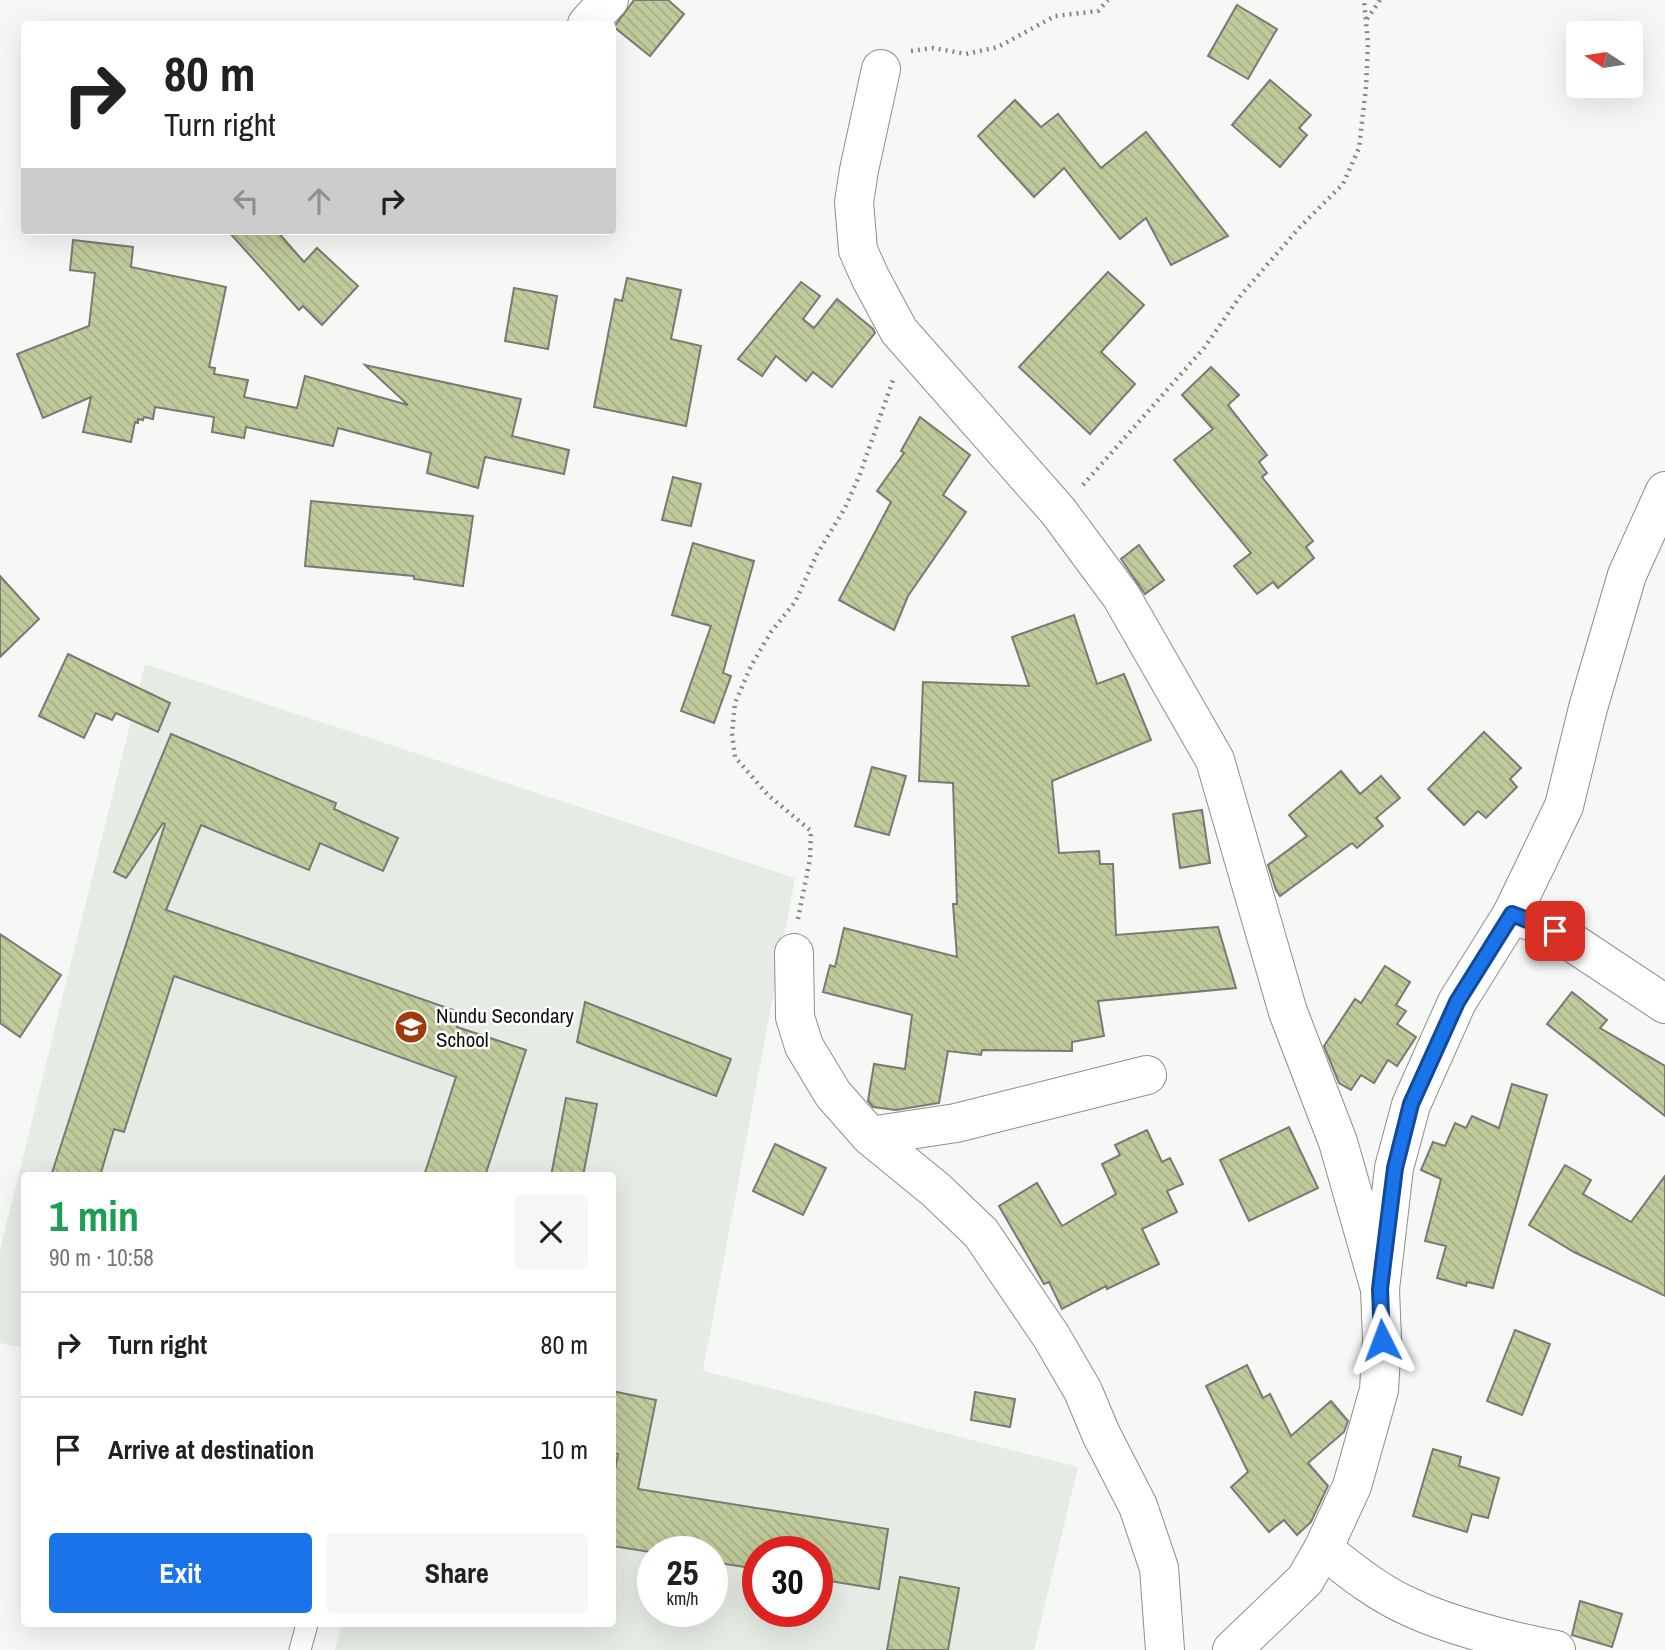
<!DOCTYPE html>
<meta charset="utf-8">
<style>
:root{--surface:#fff;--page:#f6f6f6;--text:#202124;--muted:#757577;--line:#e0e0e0;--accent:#1a73e8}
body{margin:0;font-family:"Archivo Narrow",sans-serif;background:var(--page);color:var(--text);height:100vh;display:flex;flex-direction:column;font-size:26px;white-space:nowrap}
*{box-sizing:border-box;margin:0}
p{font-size:23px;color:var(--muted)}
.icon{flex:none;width:38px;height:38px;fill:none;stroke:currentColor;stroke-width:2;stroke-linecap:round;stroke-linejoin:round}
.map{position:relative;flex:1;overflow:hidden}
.details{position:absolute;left:21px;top:1172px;width:595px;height:455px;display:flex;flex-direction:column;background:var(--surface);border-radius:7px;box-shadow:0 7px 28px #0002}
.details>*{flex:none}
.top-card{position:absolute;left:21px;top:21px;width:595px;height:214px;border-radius:7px;box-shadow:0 7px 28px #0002;background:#fff;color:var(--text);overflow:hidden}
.needle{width:46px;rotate:282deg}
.buttons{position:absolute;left:1566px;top:21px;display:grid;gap:14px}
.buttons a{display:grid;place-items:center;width:77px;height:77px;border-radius:7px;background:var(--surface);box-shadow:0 7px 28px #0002;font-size:35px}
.speed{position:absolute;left:637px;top:1536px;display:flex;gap:14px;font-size:35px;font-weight:700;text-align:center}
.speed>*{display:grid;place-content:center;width:91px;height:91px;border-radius:50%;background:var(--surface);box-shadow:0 7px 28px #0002;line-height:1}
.speed small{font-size:18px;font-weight:400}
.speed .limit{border:10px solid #d22;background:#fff;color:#111}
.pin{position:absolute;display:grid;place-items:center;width:60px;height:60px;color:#fff;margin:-30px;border-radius:14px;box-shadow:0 4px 10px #0006}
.me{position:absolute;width:77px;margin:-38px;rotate:357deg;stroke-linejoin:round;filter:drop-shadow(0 0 5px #0008)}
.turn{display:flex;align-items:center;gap:24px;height:147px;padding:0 28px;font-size:32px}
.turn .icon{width:91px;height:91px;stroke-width:2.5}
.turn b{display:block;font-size:49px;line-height:60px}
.lanes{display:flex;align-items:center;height:66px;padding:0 28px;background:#0003;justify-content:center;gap:35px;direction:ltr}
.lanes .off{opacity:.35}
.round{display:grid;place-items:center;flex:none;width:74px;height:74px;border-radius:7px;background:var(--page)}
.head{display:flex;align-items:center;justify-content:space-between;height:119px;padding:0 28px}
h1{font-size:42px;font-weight:800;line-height:52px;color:#1e9e55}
.cta{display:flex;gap:14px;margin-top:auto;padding:14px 28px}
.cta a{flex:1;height:80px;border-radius:7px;background:var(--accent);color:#fff;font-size:28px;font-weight:800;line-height:80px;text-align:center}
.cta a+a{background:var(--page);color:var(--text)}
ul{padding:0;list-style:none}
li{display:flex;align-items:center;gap:21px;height:105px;padding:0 28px;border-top:2px solid var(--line)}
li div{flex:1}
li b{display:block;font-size:26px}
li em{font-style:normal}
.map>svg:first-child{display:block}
.built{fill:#e5ece3;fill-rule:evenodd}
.building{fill:url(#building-back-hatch);stroke:#797a76;stroke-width:2}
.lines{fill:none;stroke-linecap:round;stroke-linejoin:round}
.lane-casing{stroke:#8d8f8c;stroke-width:23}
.street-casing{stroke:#8d8f8c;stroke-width:40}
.path{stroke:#868885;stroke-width:4.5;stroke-dasharray:2 5;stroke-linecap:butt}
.lane{stroke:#fff;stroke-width:21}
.street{stroke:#fff;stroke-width:38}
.route-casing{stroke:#114b97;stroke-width:18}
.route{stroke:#1a73e8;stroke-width:12}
.labels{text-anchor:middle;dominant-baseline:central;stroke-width:5;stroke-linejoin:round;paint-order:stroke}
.poi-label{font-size:21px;fill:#0e0f0e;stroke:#fff;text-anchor:start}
</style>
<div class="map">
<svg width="1665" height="1650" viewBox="0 0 1665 1650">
<defs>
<pattern id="building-back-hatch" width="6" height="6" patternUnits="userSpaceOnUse" patternTransform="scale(1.75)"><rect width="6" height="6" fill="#c0cb9b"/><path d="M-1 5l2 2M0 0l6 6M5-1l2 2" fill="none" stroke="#a4ad84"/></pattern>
</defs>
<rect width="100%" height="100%" fill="#f5f8f4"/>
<path class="built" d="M145,664l650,214 -92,493 375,96 -44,183h-699l7,-26h270v-448h-588v172l-24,-5v-93zM653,1552h59v60h-59zM758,1552h59v60h-59z"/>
<g class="building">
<path d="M634,0h34l16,14 -34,42 -36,-29z"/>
<path d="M1237,5l40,24 -29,50 -40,-23z"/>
<path d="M1270,80l41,35 -12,13 8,7 -27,32 -48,-42z"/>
<path d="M1015,100l26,27 17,-13 43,54 45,-36 82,104 -57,29 -25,-47 -26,21 -56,-71 -30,29 -56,-61z"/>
<path d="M228,231h49l27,31 13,-14 41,38 -36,39 -19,-19 -4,4z"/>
<path d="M73,240l60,7 -2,20 95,20 -17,80 6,1 -1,6 34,6 -4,17 53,11 8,-32 103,29 -43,-40 156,34 -9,37 57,14 -5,24 -79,-17 -7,31 -51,-15 4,-20 -93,-25 -5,18 -87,-19 -2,11 -32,-6 2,-15 -59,-10 -2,12 -9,-2 -1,3 -5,-1v4l-3,-1 -4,20 -48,-10 8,-35 -48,21 -26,-64 72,-28 6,-53 -25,-3z"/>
<path d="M1108,272l36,33 -43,47 34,32 -45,50 -71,-67z"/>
<path d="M627,278l54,12 -10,49 30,7 -15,80 -92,-19 21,-108 7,2z"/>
<path d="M801,282l19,14 -17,23 11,9 23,-29 36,30 2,4 -43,54 -19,-15 -7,9 -30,-25 -14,20 -24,-17z"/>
<path d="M514,288l43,8 -9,53 -43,-8z"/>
<path d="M1211,367l28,28 -11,10 39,50 -8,7 8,11 -5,4 51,64 -7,6 8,11 -36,30 -5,-6 -16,12 -23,-28 17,-13 -77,-93 39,-31 -31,-34z"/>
<path d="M920,417l50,38 -27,40 23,17 -58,84 -14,34 -55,-30 52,-98 -14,-11 27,-38 -3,-2z"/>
<path d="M673,477l28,7 -10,42 -29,-6z"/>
<path d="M311,501l162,15 -10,70 -49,-7v-3l-109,-10z"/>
<path d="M693,543l61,18 -31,112 8,3 -17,47 -33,-12 30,-85 -39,-11z"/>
<path d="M1139,545l25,35 -19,14 -24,-35z"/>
<path d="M0,576l39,43 -39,38z"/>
<path d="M1074,615l23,69 27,-10 27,66 -99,41 7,72 40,-2 1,13h13l3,71 102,-8 18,61 -138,13 6,35 -32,6v9l-90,-1 -1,5 -33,-4 -9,52 -43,7 -23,-3 -5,-6 6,-37 31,5 7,-54 -89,-23 7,-27 5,2 9,-39 113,29 -4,-53h4l-4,-121 -34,-2 4,-99 106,4 -17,-49z"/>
<path d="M68,654l102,49 -12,29 -42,-19 -4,7 -16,-7 -12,25 -45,-22z"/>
<path d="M1484,732l37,36 -11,11 7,8 -31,31 -8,-7 -14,14 -36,-36z"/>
<path d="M171,734l165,69 -2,6 64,29 -15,33 -63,-28 -11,27 -108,-45 -35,85 296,103 -5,14 69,23 -41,126h-61l32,-99 -282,-101 -50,156 -10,-3 -14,47h-49l114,-352 -2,-1 -37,55 -12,-6z"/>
<path d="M872,767l34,9 -17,59 -34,-9z"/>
<path d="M1341,771l19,23 21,-18 19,22 -24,20 7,8 -26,22 -5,-5 -72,53 -4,-6 -8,-25 39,-29 -18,-21z"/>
<path d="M1202,810l8,53 -30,5 -7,-54z"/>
<path d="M0,934l61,41 -41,62 -20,-14z"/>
<path d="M1385,966l25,16 -14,23 10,6 -9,13 19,13 -19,29 -9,-6 -14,23 -13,-8 -10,15 -12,-7 -15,-37 31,-47 6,4z"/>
<path d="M1572,992l35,28 -7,8 65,38v50l-118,-92z"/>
<path d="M585,1002l146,57 -15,37 -139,-54z"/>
<path d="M1512,1084l35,11 -54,193 -26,-6 -1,4 -29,-8 9,-32 -21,-5 16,-62 -20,-9 12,-28 12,4 10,-23 11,5 6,-12 27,12z"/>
<path d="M566,1098l31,6 -14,72h-32z"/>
<path d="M1289,1127l29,61 -69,33 -29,-61z"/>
<path d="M1147,1130l15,32 8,-4 13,26 -16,7 10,21 -35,17 17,35 -52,25 -1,-3 -44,23 -13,-27 -5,2 -45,-78 38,-23 25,43 54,-32 -14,-30 18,-9 -5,-10z"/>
<path d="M775,1144l51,24 -23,47 -50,-24z"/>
<path d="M1565,1165l26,15 -8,14 48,28 34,-46v120l-91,-44 -45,-27z"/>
<path d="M1515,1330l35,14 -28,71 -35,-14z"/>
<path d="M1247,1365l16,33 7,-4 21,42 40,-35 17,20 -4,11 -36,31 20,23 -17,36 -14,13 -13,-15 -15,12 -38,-45 17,-15 -42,-86z"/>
<path d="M612,1391l44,9 -18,89 250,40 -9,60 -62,-10v-27h-59v17l-46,-7v-10h-62l-38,-6v-61l6,-31 -6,-1z"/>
<path d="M975,1392l40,7 -5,28 -39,-7z"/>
<path d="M1433,1449l28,8 -2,9 40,12 -11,40 -16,-4 -5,18 -54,-16z"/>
<path d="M900,1577l59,11 -11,62h-61z"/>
<path d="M1580,1601l42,13 -10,33 -40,-12z"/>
</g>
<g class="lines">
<defs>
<path id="lane" d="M300,1650l7,-26"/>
<g id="street">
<path d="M587,24l22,-24"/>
<path d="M881,69l-22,101 -5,32 4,48 12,27 29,54 159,180 63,85 94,164 73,252 50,130 42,147"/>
<path d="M1512,914l43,17 110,73"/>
<path d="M794,953l1,64 9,29 29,48 37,42 66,54 45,43 70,103 32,55 18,43 37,72 21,62 6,82"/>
<path d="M870,1136l86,-13 191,-48"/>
<path d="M1323,1549c28,22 56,45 89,59 39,18 101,34 144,42"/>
<path d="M1232,1650l73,-70 18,-31 29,-63 27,-96 3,-50 -2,-51 14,-121 17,-63 46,-103 55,-88 52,-108 24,-98 39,-133 38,-84"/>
</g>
</defs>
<use href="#lane" class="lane-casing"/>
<use href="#street" class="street-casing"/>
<g class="path">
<path d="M1367,19l13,-19"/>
<path d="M911,51l22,-3 33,6 32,-7 57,-31 43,-5 10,-11"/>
<path d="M1083,485l121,-137 37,-53 58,-67 44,-44 16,-36 7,-61 2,-43 -4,-44"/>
<path d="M798,919l12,-60 1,-28 -43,-36 -33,-38 -3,-24 3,-30 16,-37 20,-34 24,-30 22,-48 28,-46 15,-34 33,-94"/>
</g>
<use href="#lane" class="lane"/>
<use href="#street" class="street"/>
</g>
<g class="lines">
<defs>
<path id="route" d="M1382,1340l-2,-51 3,-25 12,-96 16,-64 46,-102 55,-88 43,17"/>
</defs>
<use href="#route" class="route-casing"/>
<use href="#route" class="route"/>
</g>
<defs>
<symbol id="school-disc" viewBox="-11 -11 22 22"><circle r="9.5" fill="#9f3a0d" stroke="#fff"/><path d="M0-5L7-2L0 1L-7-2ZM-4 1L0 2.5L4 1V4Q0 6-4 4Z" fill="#fff"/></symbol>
</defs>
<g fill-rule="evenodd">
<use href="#school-disc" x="392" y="1008" width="38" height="38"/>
</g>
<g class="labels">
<g class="poi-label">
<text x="436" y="1015">Nundu Secondary<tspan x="436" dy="24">School</tspan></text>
</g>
</g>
</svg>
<div class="buttons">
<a><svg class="needle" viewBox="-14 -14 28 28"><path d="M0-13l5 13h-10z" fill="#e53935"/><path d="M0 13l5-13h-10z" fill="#757577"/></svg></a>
</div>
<div class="speed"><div>25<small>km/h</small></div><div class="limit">30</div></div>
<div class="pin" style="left:1555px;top:931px;background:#d93025"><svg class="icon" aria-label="arrive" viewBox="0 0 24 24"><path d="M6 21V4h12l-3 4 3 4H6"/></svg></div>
<svg class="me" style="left:1382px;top:1340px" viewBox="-20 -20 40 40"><path d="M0-17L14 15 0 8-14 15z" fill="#1a73e8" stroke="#fff" stroke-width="4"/></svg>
<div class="top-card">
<div class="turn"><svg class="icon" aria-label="right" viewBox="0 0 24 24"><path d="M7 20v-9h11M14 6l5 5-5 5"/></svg><div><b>80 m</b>Turn right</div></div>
<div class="lanes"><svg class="icon off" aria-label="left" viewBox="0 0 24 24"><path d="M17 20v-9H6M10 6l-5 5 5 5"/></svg><svg class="icon off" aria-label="ahead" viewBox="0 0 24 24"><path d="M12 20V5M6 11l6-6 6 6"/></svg><svg class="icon" aria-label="right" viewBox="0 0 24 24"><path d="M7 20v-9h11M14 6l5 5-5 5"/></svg></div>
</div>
<section class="details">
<div class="head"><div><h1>1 min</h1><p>90 m · 10:58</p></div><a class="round"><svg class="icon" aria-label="close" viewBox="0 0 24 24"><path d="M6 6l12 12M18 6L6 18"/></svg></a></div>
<ul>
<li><svg class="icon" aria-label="right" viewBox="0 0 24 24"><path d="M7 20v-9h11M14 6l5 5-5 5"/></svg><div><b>Turn right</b></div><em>80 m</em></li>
<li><svg class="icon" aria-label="arrive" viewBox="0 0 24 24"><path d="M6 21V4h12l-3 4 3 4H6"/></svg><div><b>Arrive at destination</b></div><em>10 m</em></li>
</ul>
<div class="cta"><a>Exit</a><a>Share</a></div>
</section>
</div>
